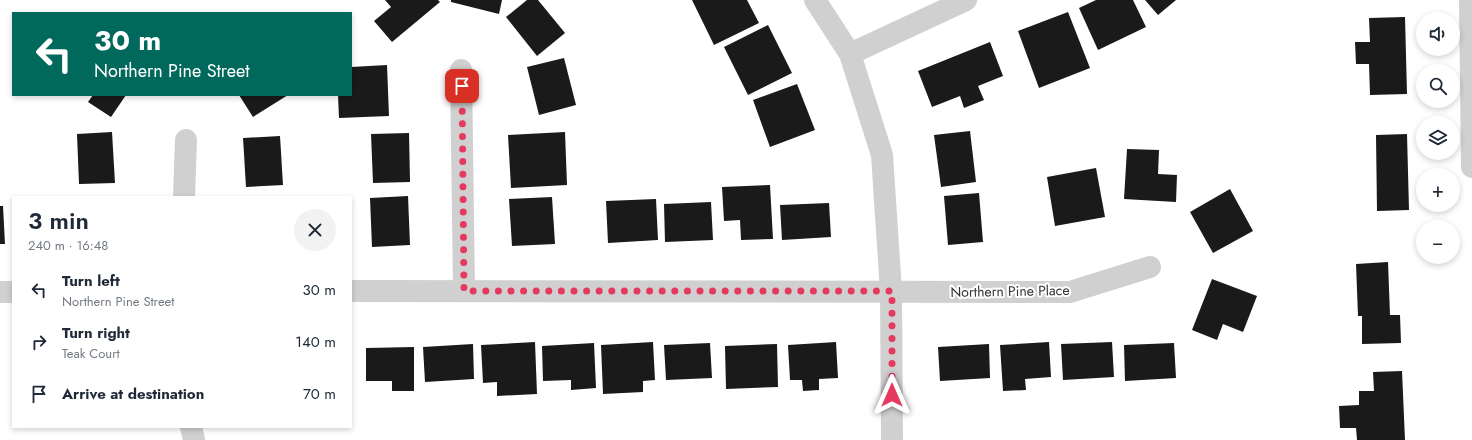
<!DOCTYPE html>
<meta charset="utf-8">
<style>
:root{--surface:#fff;--page:#f2f2f3;--text:#1f2937;--muted:#747a83}
body{margin:0;font-family:Jost,sans-serif;background:var(--page);color:var(--text);height:100vh;display:flex;flex-direction:column;font-size:15px;white-space:nowrap}
*{box-sizing:border-box;margin:0}
p{font-size:13px;color:var(--muted)}
.icon{flex:none;width:22px;height:22px;fill:none;stroke:currentColor;stroke-width:2;stroke-linecap:round;stroke-linejoin:round}
.map{position:relative;flex:1;overflow:hidden}
.details{position:absolute;left:12px;top:196px;width:340px;height:232px;display:flex;flex-direction:column;background:var(--surface);border-radius:0px;box-shadow:0 2px 6px #0003}
.details>*{flex:none}
.top-card{position:absolute;left:12px;top:12px;width:340px;height:84px;border-radius:0px;box-shadow:0 2px 6px #0003;background:#00695c;color:#fff;overflow:hidden}
.controls{position:absolute;left:1416px;top:12px;display:grid;gap:8px}
.controls a{display:grid;place-items:center;width:44px;height:44px;border-radius:50%;background:var(--surface);box-shadow:0 2px 6px #0003;font-size:20px}
.pin{position:absolute;display:grid;place-items:center;width:34px;height:34px;color:#fff;margin:-17px;border-radius:8px;box-shadow:0 2px 6px #0006}
.me{position:absolute;width:44px;margin:-22px;rotate:0deg;stroke-linejoin:round;filter:drop-shadow(0 0 3px #0008)}
.turn{display:flex;align-items:center;gap:14px;height:84px;padding:0 16px;font-size:18px}
.turn .icon{width:52px;height:52px;stroke-width:2.5}
.turn b{display:block;font-size:28px;line-height:34px}
.round{display:grid;place-items:center;flex:none;width:42px;height:42px;border-radius:21px;background:var(--page)}
.summary{display:flex;align-items:center;justify-content:space-between;height:68px;padding:0 16px}
h1{font-size:24px;font-weight:600;line-height:30px}
ul{padding:0;list-style:none}
li{display:flex;align-items:center;gap:12px;height:52px;padding:0 16px}
li div{flex:1}
li b{display:block;font-size:15px}
li em{font-style:normal}
.map>svg:first-child{display:block}
.building{fill:#1a1a1a}
.lines{fill:none;stroke-linecap:round;stroke-linejoin:round}
.minor{stroke:#d0d0d0;stroke-width:22}
.route{stroke:#e43a5f;stroke-width:7;stroke-dasharray:0 12.6}
.labels{text-anchor:middle;dominant-baseline:central;stroke-width:4;stroke-linejoin:round;paint-order:stroke}
.street-label{font-size:14px;fill:#333;stroke:#fff}
</style>
<div class="map">
<svg width="1472" height="440" viewBox="0 0 1472 440">
<rect width="100%" height="100%" fill="#fff"/>
<g class="building">
<path d="M385,0h53l2,2 -48,40 -18,-21 17,-14z"/>
<path d="M451,0h51l-3,14 -48,-12z"/>
<path d="M527,0h11l27,33 -28,23 -31,-39z"/>
<path d="M692,0h55l12,23 -45,22z"/>
<path d="M1096,0h37l13,27 -48,23 -19,-42z"/>
<path d="M1145,0h31l-18,15z"/>
<path d="M1068,12l22,56 -51,20 -21,-57z"/>
<path d="M1405,17l2,77 -37,1 -1,-31h-13l-1,-22h15l-1,-24z"/>
<path d="M768,25l24,48 -44,22 -24,-48z"/>
<path d="M990,42l13,34 -25,10 6,14 -20,8 -4,-12 -28,11 -14,-36z"/>
<path d="M564,58l12,47 -37,10 -12,-48z"/>
<path d="M387,65l2,51 -50,2 -1,-23h13v-28z"/>
<path d="M797,84l18,46 -45,17 -17,-47z"/>
<path d="M93,95h33l-15,22 -23,-15z"/>
<path d="M239,95h49l-35,22z"/>
<path d="M970,131l6,51 -35,5 -7,-52z"/>
<path d="M112,132l3,51 -36,1 -2,-50z"/>
<path d="M565,132l2,53 -56,3 -3,-53z"/>
<path d="M409,133l1,49 -37,1 -2,-49z"/>
<path d="M1407,134l2,76 -32,1 -1,-76z"/>
<path d="M280,136l3,49 -37,2 -3,-49z"/>
<path d="M1127,149l32,1 -1,24 19,1 -1,27 -52,-3z"/>
<path d="M1096,168l9,49 -50,9 -8,-49z"/>
<path d="M770,185l3,54 -32,1 -1,-20 -16,1 -2,-34z"/>
<path d="M1230,189l23,42 -40,22 -23,-41z"/>
<path d="M979,193l4,49 -35,3 -4,-49z"/>
<path d="M408,196l2,49 -38,2 -2,-49z"/>
<path d="M552,197l3,47 -43,2 -3,-47z"/>
<path d="M656,199l2,41 -50,3 -2,-42z"/>
<path d="M711,202l2,38 -48,2 -1,-38z"/>
<path d="M829,203l2,34 -49,3 -2,-35z"/>
<path d="M0,206h3l2,38h-5z"/>
<path d="M1388,262l2,53h10l1,28 -39,1v-28h-4l-2,-52z"/>
<path d="M1212,279l45,17 -14,36 -20,-8 -6,16 -25,-10z"/>
<path d="M535,342l2,52 -40,2v-14l-14,1 -2,-38z"/>
<path d="M653,342l2,38 -12,1v11l-40,2 -2,-49z"/>
<path d="M836,342l2,36 -19,1v11l-16,1 -1,-11h-12l-2,-35z"/>
<path d="M1049,342l2,35 -26,2 1,11 -23,1 -3,-46z"/>
<path d="M1112,342l2,35 -51,3 -2,-36z"/>
<path d="M594,343l2,45 -25,2v-10l-28,1 -1,-35z"/>
<path d="M710,343l2,35 -46,2 -2,-35z"/>
<path d="M1174,343l2,35 -51,3 -1,-36z"/>
<path d="M473,344l1,35 -49,3 -2,-35z"/>
<path d="M777,344l1,43 -52,2 -1,-43z"/>
<path d="M989,344l1,34 -50,3 -2,-34z"/>
<path d="M414,347v44h-22v-10h-26v-33z"/>
<path d="M1402,371l3,69h-48l-1,-12h-16l-1,-22 20,-1v-14h15l-1,-19z"/>
</g>
<g class="lines">
<g class="minor">
<path d="M815,0l35,54 32,101 9,136 1,149"/>
<path d="M1470,0l2,167"/>
<path d="M850,54l116,-54"/>
<path d="M461,70l3,221"/>
<path d="M184,197l2,-57"/>
<path d="M351,291l719,1 80,-25"/>
<path d="M0,292h13"/>
<path d="M191,427l3,13"/>
</g>
</g>
<g class="lines">
<path class="route" d="M462,86l2,205h428v104"/>
</g>
<g class="labels">
<g class="street-label">
<text transform="translate(1010 291) rotate(-1)">Northern Pine Place</text>
</g>
</g>
</svg>
<div class="controls">
<a><svg class="icon" aria-label="sound" viewBox="0 0 24 24"><path d="M4 9h4l5-4v14l-5-4H4zM17 9q2 3 0 6"/></svg></a>
<a><svg class="icon" aria-label="search" viewBox="0 0 24 24"><circle cx="10" cy="10" r="6"/><path d="M15 15l6 6"/></svg></a>
<a><svg class="icon" aria-label="layers" viewBox="0 0 24 24"><path d="M12 4l9 5-9 5-9-5zM3 14l9 5 9-5"/></svg></a>
<a>+</a>
<a>−</a>
</div>
<div class="pin" style="left:462px;top:86px;background:#d93025"><svg class="icon" aria-label="arrive" viewBox="0 0 24 24"><path d="M6 21V4h12l-3 4 3 4H6"/></svg></div>
<svg class="me" style="left:892px;top:395px" viewBox="-20 -20 40 40"><path d="M0-17L14 15 0 8-14 15z" fill="#e43a5f" stroke="#fff" stroke-width="4"/></svg>
<div class="top-card">
<div class="turn"><svg class="icon" aria-label="left" viewBox="0 0 24 24"><path d="M17 20v-9H6M10 6l-5 5 5 5"/></svg><div><b>30 m</b>Northern Pine Street</div></div>
</div>
<section class="details">
<div class="summary"><div><h1>3 min</h1><p>240 m · 16:48</p></div><a class="round"><svg class="icon" aria-label="close" viewBox="0 0 24 24"><path d="M6 6l12 12M18 6L6 18"/></svg></a></div>
<ul>
<li><svg class="icon" aria-label="left" viewBox="0 0 24 24"><path d="M17 20v-9H6M10 6l-5 5 5 5"/></svg><div><b>Turn left</b><p>Northern Pine Street</p></div><em>30 m</em></li>
<li><svg class="icon" aria-label="right" viewBox="0 0 24 24"><path d="M7 20v-9h11M14 6l5 5-5 5"/></svg><div><b>Turn right</b><p>Teak Court</p></div><em>140 m</em></li>
<li><svg class="icon" aria-label="arrive" viewBox="0 0 24 24"><path d="M6 21V4h12l-3 4 3 4H6"/></svg><div><b>Arrive at destination</b></div><em>70 m</em></li>
</ul>
</section>
</div>
